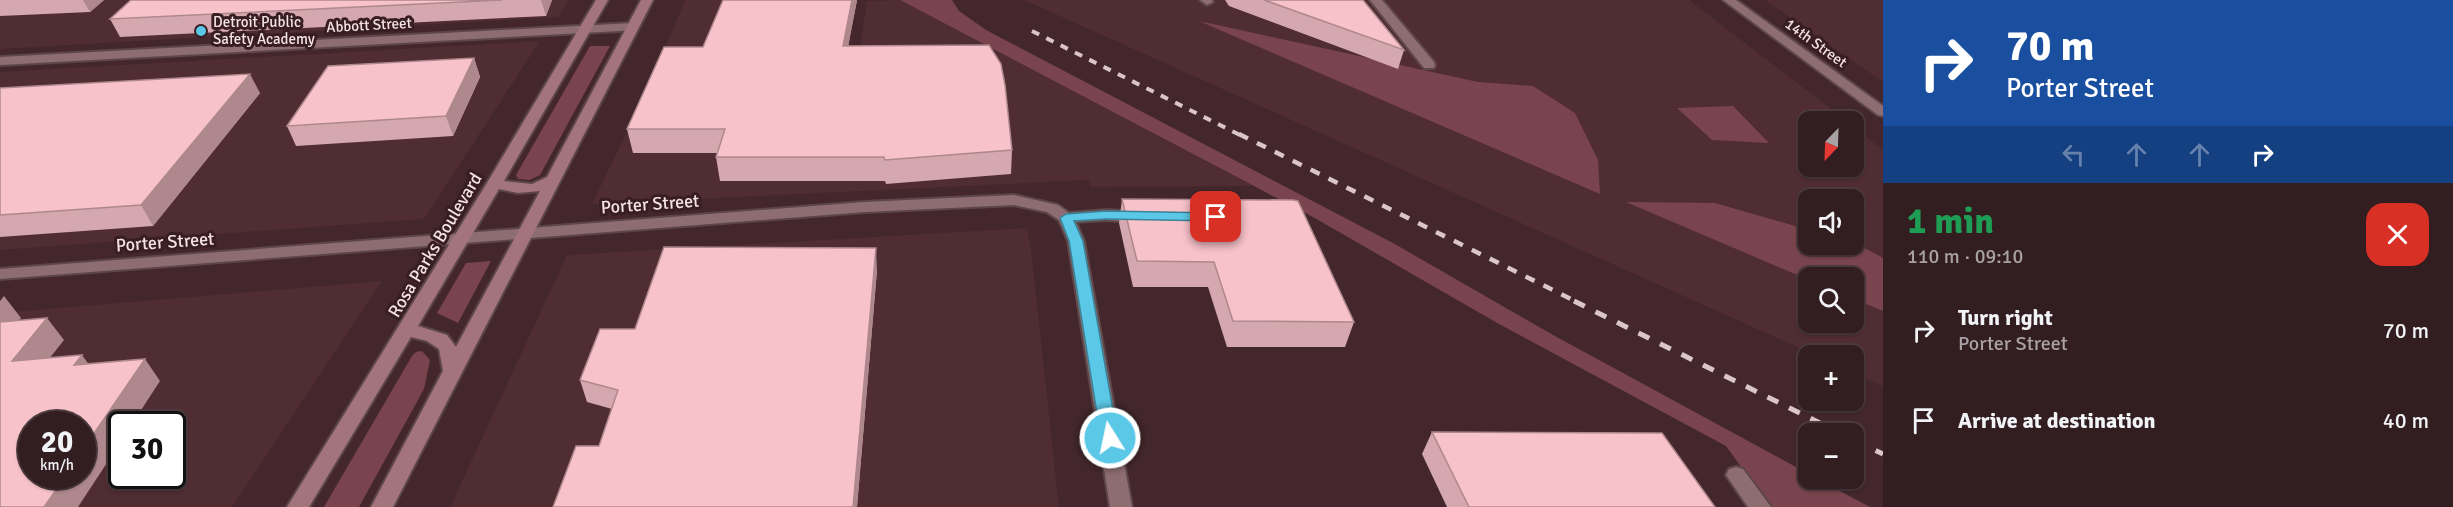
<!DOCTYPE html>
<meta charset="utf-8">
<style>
:root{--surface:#321d21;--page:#3d2a2e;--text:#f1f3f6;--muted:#a8a2a5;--line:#4d3b3f}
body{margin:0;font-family:Signika,sans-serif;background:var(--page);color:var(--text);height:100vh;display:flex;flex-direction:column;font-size:22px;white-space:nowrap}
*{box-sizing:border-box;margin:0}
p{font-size:20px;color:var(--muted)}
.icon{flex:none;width:33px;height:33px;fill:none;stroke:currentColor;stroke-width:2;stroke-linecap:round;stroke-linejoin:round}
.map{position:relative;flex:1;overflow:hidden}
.side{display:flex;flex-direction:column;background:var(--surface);width:570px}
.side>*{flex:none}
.banner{background:#1a4fa0;color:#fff;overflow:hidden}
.needle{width:39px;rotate:203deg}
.controls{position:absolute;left:1798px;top:111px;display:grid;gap:12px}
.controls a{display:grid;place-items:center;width:66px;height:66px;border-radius:12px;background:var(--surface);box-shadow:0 2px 4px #0004,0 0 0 2px var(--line);font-size:30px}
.speed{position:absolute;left:18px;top:411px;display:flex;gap:12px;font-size:30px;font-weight:700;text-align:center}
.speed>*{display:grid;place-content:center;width:78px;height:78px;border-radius:50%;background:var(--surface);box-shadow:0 2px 4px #0004,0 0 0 2px var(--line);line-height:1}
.speed small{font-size:15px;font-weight:400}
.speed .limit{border:3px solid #111;border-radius:9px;background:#fff;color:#111}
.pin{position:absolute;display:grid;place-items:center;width:51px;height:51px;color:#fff;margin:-26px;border-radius:12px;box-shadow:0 3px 9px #0006}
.me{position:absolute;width:66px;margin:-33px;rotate:350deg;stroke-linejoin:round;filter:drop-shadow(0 0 4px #0008)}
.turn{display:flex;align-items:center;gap:21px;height:126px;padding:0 24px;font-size:27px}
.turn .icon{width:78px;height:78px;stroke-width:2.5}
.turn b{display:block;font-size:42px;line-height:51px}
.lanes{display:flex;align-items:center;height:57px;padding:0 24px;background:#0003;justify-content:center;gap:30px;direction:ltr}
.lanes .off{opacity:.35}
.round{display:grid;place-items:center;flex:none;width:63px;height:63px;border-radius:18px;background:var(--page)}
.overview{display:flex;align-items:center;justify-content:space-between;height:102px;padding:0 24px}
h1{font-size:36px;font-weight:800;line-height:45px;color:#1e9e55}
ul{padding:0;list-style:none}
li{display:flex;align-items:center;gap:18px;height:90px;padding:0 24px}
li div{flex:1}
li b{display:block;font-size:22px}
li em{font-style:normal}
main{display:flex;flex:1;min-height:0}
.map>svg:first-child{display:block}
.built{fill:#502c33;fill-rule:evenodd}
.green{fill:#79444e}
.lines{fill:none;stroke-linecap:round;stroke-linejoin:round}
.minor-casing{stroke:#5d464a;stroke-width:4}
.secondary-casing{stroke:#5d464a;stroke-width:4}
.minor{fill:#8e6d72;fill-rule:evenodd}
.secondary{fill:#a4747c;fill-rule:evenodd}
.rail-far2{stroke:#dac5c8;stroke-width:4;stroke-dasharray:8 8;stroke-linecap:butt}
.rail-far1{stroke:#dac5c8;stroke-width:4.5;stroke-dasharray:10 10;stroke-linecap:butt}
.rail{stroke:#dac5c8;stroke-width:5;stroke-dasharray:12 12;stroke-linecap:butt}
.wall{fill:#d5a7ae}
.shaded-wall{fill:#ae888d}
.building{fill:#f8c2ca;stroke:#ae888d;stroke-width:1.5}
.route{fill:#5ac8e6;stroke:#3a8296;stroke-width:1.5}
.poi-dot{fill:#5ac8e6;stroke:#381d22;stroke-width:2}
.labels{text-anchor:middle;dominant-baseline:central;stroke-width:6;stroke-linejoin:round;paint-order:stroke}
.far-poi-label{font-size:15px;fill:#f5e2e4;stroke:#381d22;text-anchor:start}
.far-street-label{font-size:15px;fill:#f5e2e4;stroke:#381d22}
.street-label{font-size:18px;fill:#f5e2e4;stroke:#381d22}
</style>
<main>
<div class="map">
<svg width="1883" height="507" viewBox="0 0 1883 507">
<rect width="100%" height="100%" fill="#43272c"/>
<g class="built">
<path d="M0,0h569l-11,17 -558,32z"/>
<path d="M685,0h172l-12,68h12l10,-67 33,-1 353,186 -162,1 -3,-7 -496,24 65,-135z"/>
<path d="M1024,0h665l158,121 -38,1v44h45v-39l29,23v236l-29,-13v-17l-39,-1zM1809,200h45v44h-45zM1809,278h45v44h-45z"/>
<path d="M1765,0h118v82z"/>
<path d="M540,41l-116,178 -424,31v-178z"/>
<path d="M1027,228l4,21 28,258h-609l117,-252z"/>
<path d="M382,281l-150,226h-232v-194zM32,424h50v52h-50zM122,424h50v52h-50z"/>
</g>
<g class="green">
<path d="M900,0h52l7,11 27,19 407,213 160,92 256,139v4l8,1 53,28h-100l-44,-61 -227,-122 -186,-107z"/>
<path d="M1199,21l279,61 55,4 42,27 23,47 2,34z"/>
<path d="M590,46h20l-70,129 -10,5 -12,-1 -2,-4z"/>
<path d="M1733,106l36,37 -57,-3 -35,-32z"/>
<path d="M1626,202l89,1 94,27v14h45v-2l29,16v53l-29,-12v-21h-45v2z"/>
<path d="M491,261l-33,62 -21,-10 29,-50z"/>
<path d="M422,351l8,9 -6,29 -65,118h-35l88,-151 4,-4z"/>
</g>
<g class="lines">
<defs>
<g id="minor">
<path d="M1200,0h12l1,2 -6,3z"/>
<path d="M1370,0h12l52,62 1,3 -1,3h-10z"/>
<path d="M1723,0h13l147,106v10l-5,-1z"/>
<path d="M633,23l4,1v6l-637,35v-8z"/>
<path d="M1014,195l44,10 11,8 37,-3 36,2 8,5 -8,5 -36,-2 -30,2 8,19 48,266h-22l-42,-266 -9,-21 -12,-8 -33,-7 -149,7 -865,67v-10l865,-67z"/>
<path d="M1736,467l7,2 28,38h-23l-22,-32 3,-6z"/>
</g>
<path id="secondary" d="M596,0h12l-104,181 28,3 15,-7 94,-177h12l-260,507h-22l72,-136 -4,-22 -12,-8 -16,-4 -102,170h-22l200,-324zM499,189l19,4 22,-2 -84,156 -9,-12 -29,-9z"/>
</defs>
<use href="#minor" class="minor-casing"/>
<use href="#secondary" class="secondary-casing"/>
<use href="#minor" class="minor"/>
<use href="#secondary" class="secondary"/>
<path class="rail-far2" d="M1032,31l210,105"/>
<path class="rail-far1" d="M1239,134l338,168"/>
<g class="rail">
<path d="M1574,301l268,133"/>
<path d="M1854,440l29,14"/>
</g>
</g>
<g class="wall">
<path d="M0,0h104l-14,12 -90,4z"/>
<path d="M131,0h421l-6,16 -426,21 -10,-18z"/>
<path d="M723,0h134l-9,46 164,104 -1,24 -125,10 -1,-3h-165l-4,-24 2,-4h-85l-6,-24 76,-82z"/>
<path d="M1225,0h138l41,50 -6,19 -169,-63z"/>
<path d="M474,58l6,19 -27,59 -157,10 -9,-20z"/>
<path d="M0,88l260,5 -107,133 -153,11z"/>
<path d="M1122,199l232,123 -9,25h-118l-19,-60h-75l-14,-64z"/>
<path d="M877,270l-20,237h-304l46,-61 13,-37 -25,-7 -7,-22 55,-51z"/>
<path d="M1432,432l283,75h-268l-25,-53z"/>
</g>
<g class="shaded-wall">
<path d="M83,0h21l-14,12z"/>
<path d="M541,0h11l-6,16z"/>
<path d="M852,0h5l-13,68 -1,-22z"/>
<path d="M474,58l6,19 -27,59 -7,-20z"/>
<path d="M250,74l10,19 -107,133 -12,-21z"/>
<path d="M876,248l1,22 -20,237h-4z"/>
<path d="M4,296l17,22 -21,24v-41z"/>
<path d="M47,318l17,22 -34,43 -18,-22z"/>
<path d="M82,355l16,22 -24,-12z"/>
<path d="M145,359l15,22 -28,43h-10v16l-44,67h-34l22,-31h16v-25z"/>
</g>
<g class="building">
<path d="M131,0h371l-392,19z"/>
<path d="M723,0h129l-9,46 146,-1 12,19 4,21 7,65 -127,10 -1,-3h-168l9,-28h-98l37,-82h39z"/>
<path d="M1264,0h99l41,50z"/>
<path d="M474,58l-28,58 -159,10 41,-60z"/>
<path d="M250,74l-109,131 -141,10v-127z"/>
<path d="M1122,199l171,1 5,1 56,121 -121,-1 -19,-59 -77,-1z"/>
<path d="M664,247l212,1 -23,259h-300l23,-61h23l19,-56 -38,-10 20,-51h35z"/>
<path d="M47,318l-35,43 70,-6 -8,10 71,-6 -63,92v-27h-50v52h34l-22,31h-44v-185z"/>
<path d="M1432,432l230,1 53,74h-246z"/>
</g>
<path class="route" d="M1106,211l110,2 7,4 -7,4 -110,-2 -32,2 9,20 35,197 -3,4 -5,2 -6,-2 -3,-4 -32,-197 -9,-23 6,-4z"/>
<circle class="poi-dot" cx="201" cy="31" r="6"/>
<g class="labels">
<g class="far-poi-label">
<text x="213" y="22">Detroit Public<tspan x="213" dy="17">Safety Academy</tspan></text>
</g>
<g class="far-street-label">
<text transform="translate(369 25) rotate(-3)">Abbott Street</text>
<text transform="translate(1816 43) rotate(36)">14th Street</text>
</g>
<g class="street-label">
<text transform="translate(650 204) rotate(-4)">Porter Street</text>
<text transform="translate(165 242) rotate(-4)">Porter Street</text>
<text transform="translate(435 245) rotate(-59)">Rosa Parks Boulevard</text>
</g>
</g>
</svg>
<div class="controls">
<a><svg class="needle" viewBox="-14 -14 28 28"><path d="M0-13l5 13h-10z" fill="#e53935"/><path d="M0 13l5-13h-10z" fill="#a8a2a5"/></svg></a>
<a><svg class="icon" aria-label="sound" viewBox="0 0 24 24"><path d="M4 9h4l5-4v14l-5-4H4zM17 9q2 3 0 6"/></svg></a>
<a><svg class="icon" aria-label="search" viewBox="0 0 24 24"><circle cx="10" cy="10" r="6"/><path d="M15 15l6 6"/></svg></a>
<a>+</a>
<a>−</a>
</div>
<div class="speed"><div>20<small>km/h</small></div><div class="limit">30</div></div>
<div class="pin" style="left:1216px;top:217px;background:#d93025"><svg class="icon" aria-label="arrive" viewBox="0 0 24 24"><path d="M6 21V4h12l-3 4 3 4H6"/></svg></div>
<svg class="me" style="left:1110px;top:438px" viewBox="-20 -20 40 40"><circle r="17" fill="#5ac8e6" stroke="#fff" stroke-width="3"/><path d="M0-11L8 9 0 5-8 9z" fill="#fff"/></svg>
</div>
<section class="side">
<div class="banner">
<div class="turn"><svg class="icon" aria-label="right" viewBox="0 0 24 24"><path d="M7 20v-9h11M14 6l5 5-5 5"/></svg><div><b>70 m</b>Porter Street</div></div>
<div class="lanes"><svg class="icon off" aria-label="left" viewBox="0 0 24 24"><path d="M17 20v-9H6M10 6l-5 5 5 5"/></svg><svg class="icon off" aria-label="ahead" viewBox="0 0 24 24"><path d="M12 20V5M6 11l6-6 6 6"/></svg><svg class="icon off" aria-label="ahead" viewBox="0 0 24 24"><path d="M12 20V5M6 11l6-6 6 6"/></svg><svg class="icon" aria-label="right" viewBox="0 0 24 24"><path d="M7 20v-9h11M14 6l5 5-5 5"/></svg></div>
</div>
<div class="overview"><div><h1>1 min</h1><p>110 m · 09:10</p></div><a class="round" style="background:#d93025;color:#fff"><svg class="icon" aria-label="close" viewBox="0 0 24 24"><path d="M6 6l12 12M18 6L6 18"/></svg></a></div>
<ul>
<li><svg class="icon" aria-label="right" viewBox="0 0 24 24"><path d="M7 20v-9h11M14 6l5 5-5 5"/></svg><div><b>Turn right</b><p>Porter Street</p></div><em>70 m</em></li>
<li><svg class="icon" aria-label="arrive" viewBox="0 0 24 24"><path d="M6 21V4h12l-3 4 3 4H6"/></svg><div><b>Arrive at destination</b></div><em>40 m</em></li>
</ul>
</section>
</main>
